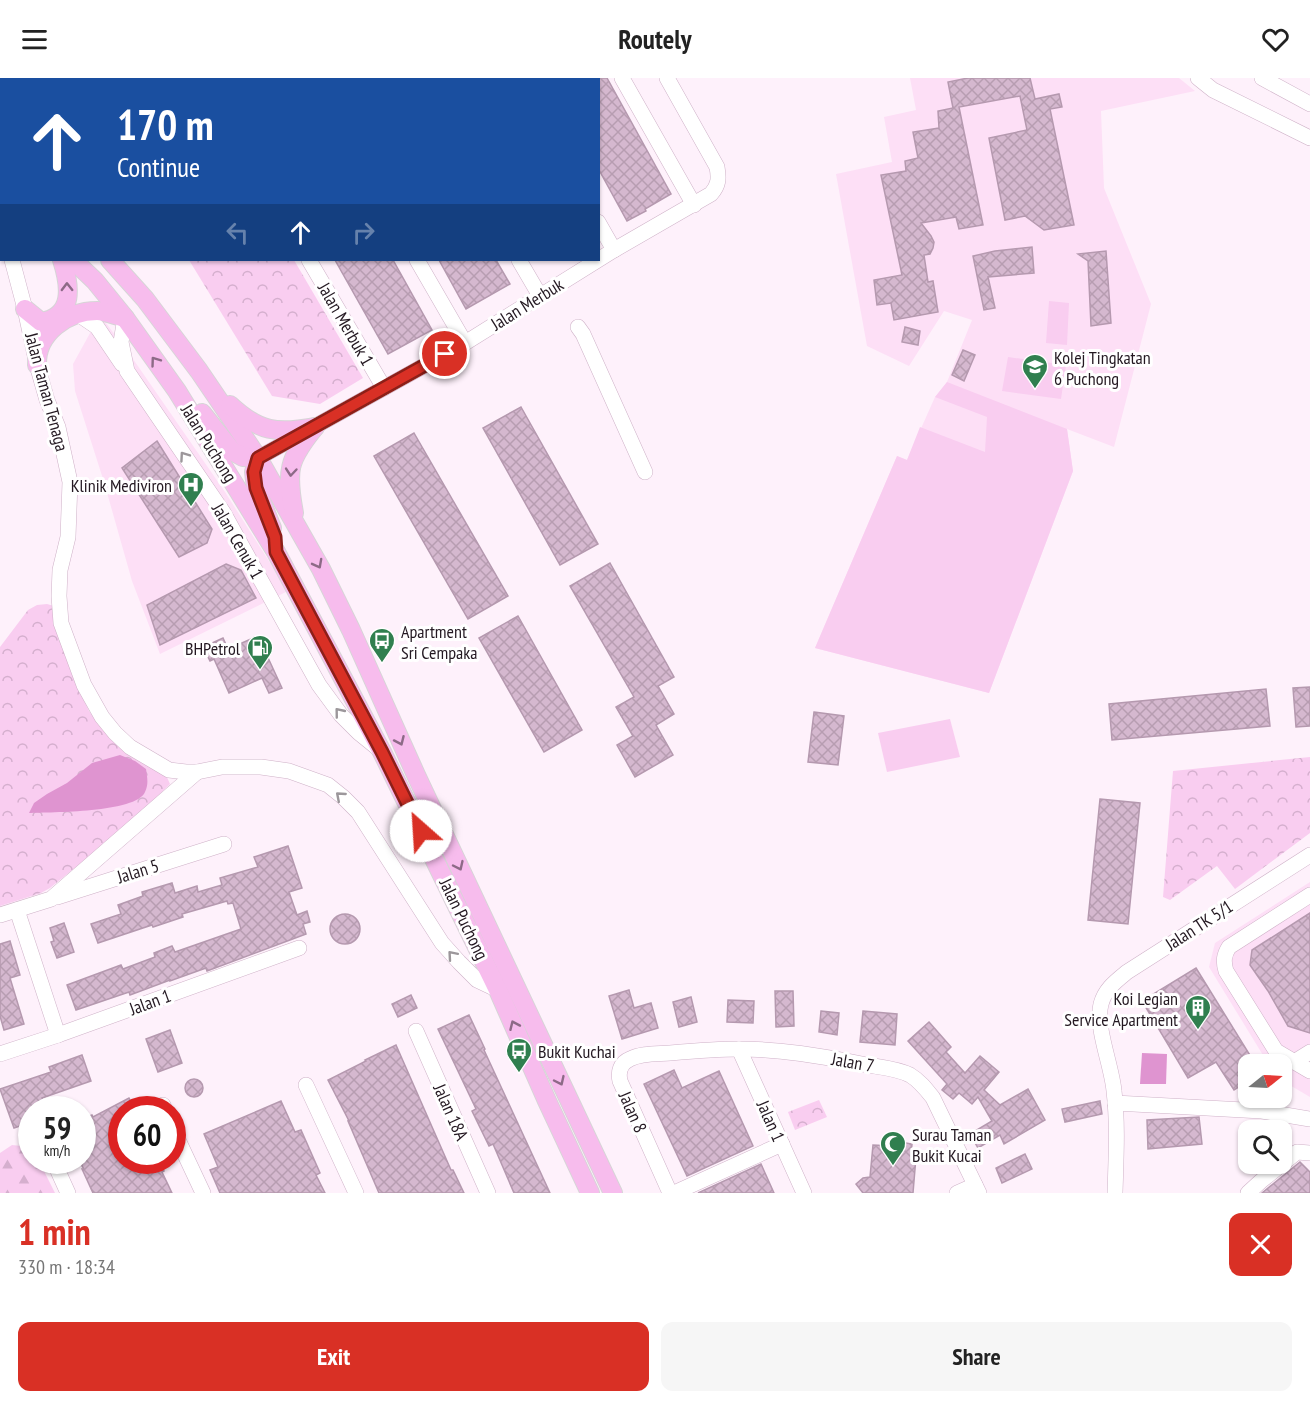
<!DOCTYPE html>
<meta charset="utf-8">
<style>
:root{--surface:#fff;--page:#f6f6f6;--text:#222;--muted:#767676;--accent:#d93025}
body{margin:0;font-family:"PT Sans Narrow",sans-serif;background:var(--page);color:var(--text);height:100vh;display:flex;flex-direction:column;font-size:22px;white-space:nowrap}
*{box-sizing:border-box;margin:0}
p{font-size:20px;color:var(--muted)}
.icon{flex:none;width:33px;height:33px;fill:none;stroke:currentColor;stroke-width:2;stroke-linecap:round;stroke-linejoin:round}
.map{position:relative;height:1115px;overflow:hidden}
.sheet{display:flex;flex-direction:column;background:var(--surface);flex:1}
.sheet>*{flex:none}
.guide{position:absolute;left:0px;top:0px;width:600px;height:183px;box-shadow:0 2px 4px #0004;background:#1a4fa0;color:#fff;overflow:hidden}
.needle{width:39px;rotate:72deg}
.buttons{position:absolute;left:1238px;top:976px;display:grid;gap:12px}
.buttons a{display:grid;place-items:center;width:54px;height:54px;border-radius:12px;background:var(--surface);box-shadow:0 2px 4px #0004;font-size:30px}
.speed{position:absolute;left:18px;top:1018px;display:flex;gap:12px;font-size:30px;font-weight:700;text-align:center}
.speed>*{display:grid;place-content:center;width:78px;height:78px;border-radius:50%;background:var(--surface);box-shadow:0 2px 4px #0004;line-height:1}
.speed small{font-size:15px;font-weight:400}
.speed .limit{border:9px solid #d22;background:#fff;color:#111}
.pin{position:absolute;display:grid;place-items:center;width:51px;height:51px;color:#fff;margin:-26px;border:3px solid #fff;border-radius:50%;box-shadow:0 2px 6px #0007}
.me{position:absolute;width:66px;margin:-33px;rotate:334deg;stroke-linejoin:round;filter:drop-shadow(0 0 4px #0008)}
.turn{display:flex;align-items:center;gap:21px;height:126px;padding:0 18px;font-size:27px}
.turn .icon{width:78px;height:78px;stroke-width:2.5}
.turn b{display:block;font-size:42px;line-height:51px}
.lanes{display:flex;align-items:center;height:57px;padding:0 18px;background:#0003;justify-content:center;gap:30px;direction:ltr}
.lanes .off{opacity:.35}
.round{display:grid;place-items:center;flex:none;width:63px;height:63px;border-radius:12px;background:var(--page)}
.headline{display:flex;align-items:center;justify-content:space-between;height:102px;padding:0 18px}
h1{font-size:36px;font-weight:600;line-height:45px;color:var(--accent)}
.button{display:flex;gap:12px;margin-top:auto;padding:12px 18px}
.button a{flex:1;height:69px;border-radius:12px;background:var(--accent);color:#fff;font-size:24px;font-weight:600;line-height:69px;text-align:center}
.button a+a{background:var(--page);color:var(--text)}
header{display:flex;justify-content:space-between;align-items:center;height:78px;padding:0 18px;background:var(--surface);font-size:27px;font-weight:600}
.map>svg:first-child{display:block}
.built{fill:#fddff6}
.grass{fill:#f9cdf0}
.forest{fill:url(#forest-firs)}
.park{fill:url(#park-crowns)}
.water{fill:#df94d0}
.building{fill:url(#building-cross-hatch);stroke:#b599af;stroke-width:1.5}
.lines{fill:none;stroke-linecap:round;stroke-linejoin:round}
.minor-casing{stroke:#cfb2c8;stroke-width:16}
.major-casing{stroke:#d7d5d7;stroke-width:20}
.minor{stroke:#fff;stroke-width:15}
.major{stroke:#f7bced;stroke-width:18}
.oneway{stroke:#8d6a87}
.oneway2{stroke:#9c979b}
.route-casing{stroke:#8d1f18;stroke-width:15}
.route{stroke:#d93025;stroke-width:10}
.labels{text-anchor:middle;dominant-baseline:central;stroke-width:6;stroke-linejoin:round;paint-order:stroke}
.street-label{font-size:18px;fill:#231821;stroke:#fff}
.poi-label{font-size:18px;fill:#231821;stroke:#fff;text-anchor:start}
</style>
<header><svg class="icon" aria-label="menu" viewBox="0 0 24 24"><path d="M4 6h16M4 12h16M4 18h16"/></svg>Routely<svg class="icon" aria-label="heart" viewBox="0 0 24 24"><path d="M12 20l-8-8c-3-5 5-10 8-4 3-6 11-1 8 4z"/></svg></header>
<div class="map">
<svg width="1310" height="1115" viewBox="0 0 1310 1115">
<defs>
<pattern id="forest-firs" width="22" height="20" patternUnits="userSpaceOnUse" patternTransform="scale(1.5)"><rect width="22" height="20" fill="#f9cdf0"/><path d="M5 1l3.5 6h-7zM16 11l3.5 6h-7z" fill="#d5afce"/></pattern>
<pattern id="park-crowns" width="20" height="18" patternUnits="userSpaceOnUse" patternTransform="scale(1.5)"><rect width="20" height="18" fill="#f9cdf0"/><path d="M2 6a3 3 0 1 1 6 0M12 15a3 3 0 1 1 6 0" fill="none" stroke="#d5afce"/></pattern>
<pattern id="building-cross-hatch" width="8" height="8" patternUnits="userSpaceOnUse" patternTransform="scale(1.5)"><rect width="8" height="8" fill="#d5b8cf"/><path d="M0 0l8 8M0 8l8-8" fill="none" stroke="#b79db1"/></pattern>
</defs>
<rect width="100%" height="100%" fill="#fef1fb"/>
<g class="built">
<path d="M910,0h269l16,13 -94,20 3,77 47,116 -37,143 -47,-18 6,42 -84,222 -174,-45 82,-192 10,4 28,-63 12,-15 25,-62 -28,-9 -35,55 -42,-20 -31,-172 56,-12 -8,-45 32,-7z"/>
<path d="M100,237l33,44 92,133 63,99 -128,63 -28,-73 -28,-99 -29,-91 -2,-27z"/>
<path d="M1310,804v215l-29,-17v-15h-12l-60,-98 6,-24z"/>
</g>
<g class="grass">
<path d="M1049,223l20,2 -2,42 -21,-2z"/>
<path d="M1008,279l58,8 -5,34 -59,-8z"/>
<path d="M947,304l120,47 6,42 -84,222 -174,-45 82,-192 10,4 13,-33 65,25 2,-35 -52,-20z"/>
<path d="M950,641l10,38 -73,15 -9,-39z"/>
</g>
<path class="forest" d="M12,1067l19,2 1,14h7l16,32h-55v-40z"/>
<g class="park">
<path d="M189,182h105l69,118 -43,26 -48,-8z"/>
<path d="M47,526l7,2 21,76 14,29 21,28 56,36 4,9 -36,36 -84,68 -9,5 -41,13v-259l28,-37 9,-5z"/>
<path d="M1310,679v76l-75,56 -18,-23 -47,34 -7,-3 10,-126z"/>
<path d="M819,1022l8,17 -32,13 -7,-18z"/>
</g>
<g class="water">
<path d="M120,677l15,6 11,8c1,7 3,15 -1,23 -9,21 -94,20 -116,21l5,-10 13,-9 20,-11 25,-20z"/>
<path d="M1142,975l25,1 -1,30h-26z"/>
</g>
<g class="building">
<path d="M598,0h9l64,116 -26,15 1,2 -19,10 -29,-53z"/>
<path d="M968,0h62l5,21 24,-5 3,13 -12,2 24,116 -30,5 -19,-14 -20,4 -16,-82 38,-8 -7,-34 -61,11 24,118 -24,4 -3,-12 -35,6 10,13 3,6 -1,6 -3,6 -6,1 4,27 5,-1 5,31 -44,8 -3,-17 -14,2 -3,-25 28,-5 -21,-100 25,-4 -1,-10 13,-3 -5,-26 26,-4 -1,-17 15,-3 -5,-26z"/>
<path d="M1032,169l2,26 -46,4 7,31 -11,2 -11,-54 22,-5z"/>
<path d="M1106,173l5,72 -20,3 -3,-65 -10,-7z"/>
<path d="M335,182h58l39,70 -44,24z"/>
<path d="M439,182h57l14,24 -44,25z"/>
<path d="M905,249l15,4 -2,14 -16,-3z"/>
<path d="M963,272l12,5 -11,26 -12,-6z"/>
<path d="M521,329l77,137 -38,21 -77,-137z"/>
<path d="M414,355l94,163 -40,23 -94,-163z"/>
<path d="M157,363l55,88 -5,14 -28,14 -57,-89z"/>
<path d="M610,485l64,114 -16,9 16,28 -18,11 17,30 -38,22 -18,-32 16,-9 -17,-29 18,-10 -64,-111z"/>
<path d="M226,486l15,6 15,28 -96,47 -13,-40z"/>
<path d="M518,538l64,114 -38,22 -65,-114z"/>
<path d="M258,558l24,52 -13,5 -7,-15 -33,15 -15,-34 -4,2 -7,-14 20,-9 5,11z"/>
<path d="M1310,609v39l-14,1 -3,-39z"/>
<path d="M1266,611l4,37 -158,14 -3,-36z"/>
<path d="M814,634l30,4 -6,49 -30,-3z"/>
<path d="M1100,721l40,4 -12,121 -40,-4z"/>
<path d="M288,768l14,42 -13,4 8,23 10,-4 3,11 -7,2 3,10 -99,37 -1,-3 -36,13v-1l-40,15 -1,-3 -53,18 -9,-25 54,-20 2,4 32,-12 -1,-4 18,-7 3,6 66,-23 -8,-26 -5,1 -1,-3 -45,13 1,3 -30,10 -1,-2 -54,18 -7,-19 30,-10 -3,-9 25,-9 -1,-4 30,-9 3,10 22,-7 1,6 24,-7 -2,-7 38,-11 -4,-10z"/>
<path d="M1310,835v120l-22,-7 -20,-35 -18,-26 2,-15z"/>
<circle cx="345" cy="851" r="15"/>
<path d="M64,845l10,29 -17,6 -6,-16 3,-1 -4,-13z"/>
<path d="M10,863l10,34 -10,3 14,46 -20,6 -4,-14v-72z"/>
<path d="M1196,890l60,97h-8v16l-14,9 -18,-28 -28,16 -46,-77z"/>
<path d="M629,912l5,18 17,-5 7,25 -36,11 -13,-43z"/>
<path d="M775,913h18l1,35 -18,1z"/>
<path d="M411,917l6,13 -19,9 -6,-13z"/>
<path d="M691,919l6,25 -18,5 -6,-25z"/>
<path d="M728,922l26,1 -1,22 -26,-1z"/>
<path d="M821,933l18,2 -2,22 -18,-3z"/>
<path d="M863,933l34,3 -2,31 -35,-3z"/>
<path d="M469,937l16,34 -1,1 66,143h-36l-21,-49 -4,2 -17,-35 4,-2 -38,-80z"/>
<path d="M929,944l22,25 -5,5 19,21 15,-17 19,16 -15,18 16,15 28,-16 17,31 -41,24 -4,-9 -22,13 -8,-14 22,-13 -14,-24 -6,7 -13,-11 -6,6 -11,-9 5,-6 -39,-43z"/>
<path d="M170,952l12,33 -24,9 -12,-33z"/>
<path d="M396,967l55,125h2l11,23h-85l-31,-72h1l-21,-41 38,-19 -1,-1z"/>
<path d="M82,977l9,26 -49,17 5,12h-15v12l-18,6 -14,-39 51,-17 -2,-5z"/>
<path d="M674,992l8,18 37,-17 34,75 -66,30 -43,-92z"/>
<circle cx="194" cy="1010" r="9"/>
<path d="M129,1020l6,12h-13v51h37l5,10 -2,1 10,21h-79l-11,-24h2l-2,-3v-47l10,-4 1,2z"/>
<path d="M281,1023l14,31 6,-2 19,43 -4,2 9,18h-105l-10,-23 8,-3 -14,-33z"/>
<path d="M1100,1023l2,13 -37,8 -3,-13z"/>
<path d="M1199,1039l3,27 -54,5 -1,-29z"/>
<path d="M895,1063l17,3 -1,12 5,1 -3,36h-50l-7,-9 7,-6 7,-1 3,-32 22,1z"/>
<path d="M1025,1076l7,15 -30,14 -6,-15z"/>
<path d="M1300,1084l10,10v21h-48z"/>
<path d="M761,1086l13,29h-76z"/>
</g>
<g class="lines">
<defs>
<g id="minor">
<path d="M415,0l1,2"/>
<path d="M518,0l1,2"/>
<path d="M622,0l72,127"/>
<path d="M1198,0l15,12 97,48"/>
<path d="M1262,0l48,26"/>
<path d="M384,2l3,-2"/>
<path d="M598,144l16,28"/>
<path d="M0,158l2,2"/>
<path d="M12,182l13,49 12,56 10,35 11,27 12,55 -2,55 -8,33 -1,26 2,27 23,62 18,32 13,16 15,14 39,23 17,2h11l25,-5h39l28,4 39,14 15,12 15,15 84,131 17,19 18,18 21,10"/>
<path d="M309,182l75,128"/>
<path d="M417,182l48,83"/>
<path d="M519,182l21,36"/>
<path d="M78,236l19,13 25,37"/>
<path d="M125,240l-4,24 6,29 96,141 96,173 22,30 18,18 21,17"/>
<path d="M578,249l5,7 62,138"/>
<path d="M258,380l207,-115 149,-93 97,-56c8,-9 8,-16 6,-27l-50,-89"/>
<path d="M1310,817l-81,52c-5,8 -6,14 -3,24l50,80 34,20"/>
<path d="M57,819l167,-53"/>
<path d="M17,832l41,125"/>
<path d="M0,837l51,-16 146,-127"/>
<path d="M416,953l72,162"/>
<path d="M739,971l65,144"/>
<path d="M0,976l58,-19 241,-87"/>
<path d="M1294,984l16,-10"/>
<path d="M306,1007l50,108"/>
<path d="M1115,1025l147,8 48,8"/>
<path d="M163,1027l2,5"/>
<path d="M172,1049l31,66"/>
<path d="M58,1093l10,22"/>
<path d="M670,1115l-50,-112c-2,-9 0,-18 10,-22 11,-6 28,-5 40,-6 23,-2 46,-4 69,-4 41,0 82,7 123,15 15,3 34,4 48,11 10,6 16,14 23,23l46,95"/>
<path d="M674,1115l108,-49"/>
<path d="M957,1115l18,-8"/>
<path d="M1115,1115c1,-34 3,-69 -1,-102 -2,-25 -19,-64 -13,-87 4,-15 15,-23 26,-32l183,-117"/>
<path d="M1248,1115l13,-12 36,-29 13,1"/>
</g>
<g id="major">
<path d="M0,80l2,2"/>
<path d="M0,113l2,1"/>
<path d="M73,182l22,21 30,37 52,73 99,161 106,200 116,238 49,111 43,92"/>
<path d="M110,182l35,39 54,72 59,87 63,111 30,61 65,145 197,418"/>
<path d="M25,231l16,13c34,-5 29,-37 21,-62"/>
<path d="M37,287c-1,-32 30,-54 60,-54 9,0 19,5 28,7"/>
<path d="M230,327c29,27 47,29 85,22"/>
<path d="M202,335l30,38 11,6 15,1"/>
<path d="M258,380l-4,14 2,16 16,40"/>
<path d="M294,435c-8,-43 -6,-53 21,-86"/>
</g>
</defs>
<use href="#minor" class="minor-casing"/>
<use href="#major" class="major-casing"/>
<use href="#minor" class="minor"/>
<use href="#major" class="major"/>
</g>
<defs><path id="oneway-chevron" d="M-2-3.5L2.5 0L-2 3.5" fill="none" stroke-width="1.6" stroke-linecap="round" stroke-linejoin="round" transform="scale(1.5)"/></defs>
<g class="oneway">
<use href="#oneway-chevron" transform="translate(67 209) rotate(-91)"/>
<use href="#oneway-chevron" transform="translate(155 283) rotate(-126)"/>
<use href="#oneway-chevron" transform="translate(291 394) rotate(95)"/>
<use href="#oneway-chevron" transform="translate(318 486) rotate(62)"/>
<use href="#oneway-chevron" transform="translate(400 663) rotate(66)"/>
<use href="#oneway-chevron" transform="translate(459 788) rotate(65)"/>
<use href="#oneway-chevron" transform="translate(514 947) rotate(-114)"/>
<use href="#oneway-chevron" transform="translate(560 1003) rotate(65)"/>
</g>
<g class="oneway2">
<use href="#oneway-chevron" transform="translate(184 378) rotate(-125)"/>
<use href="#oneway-chevron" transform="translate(339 634) rotate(-129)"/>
<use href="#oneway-chevron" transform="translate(340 718) rotate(-139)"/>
<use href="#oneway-chevron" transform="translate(452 877) rotate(-131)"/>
</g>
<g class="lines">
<defs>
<path id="route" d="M421,753l-39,-79 -106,-200 -1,-15 -19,-49 -2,-16 4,-14 187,-104"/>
</defs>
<use href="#route" class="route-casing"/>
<use href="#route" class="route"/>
</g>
<defs>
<symbol id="university-pin" viewBox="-11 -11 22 30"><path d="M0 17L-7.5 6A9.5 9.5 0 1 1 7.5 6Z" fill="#307f4f" stroke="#fff"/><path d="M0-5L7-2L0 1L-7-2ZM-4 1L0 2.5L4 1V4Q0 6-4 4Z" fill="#fff"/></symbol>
<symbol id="hospital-pin" viewBox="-11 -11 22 30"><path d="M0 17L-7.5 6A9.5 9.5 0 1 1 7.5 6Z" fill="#307f4f" stroke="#fff"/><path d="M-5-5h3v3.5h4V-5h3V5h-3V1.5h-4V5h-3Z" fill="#fff"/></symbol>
<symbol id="bus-pin" viewBox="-11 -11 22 30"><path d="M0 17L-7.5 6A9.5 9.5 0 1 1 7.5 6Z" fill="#307f4f" stroke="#fff"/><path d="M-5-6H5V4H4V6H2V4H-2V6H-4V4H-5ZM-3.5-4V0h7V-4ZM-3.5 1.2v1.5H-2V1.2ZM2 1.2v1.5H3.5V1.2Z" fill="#fff"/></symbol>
<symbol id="fuel-pin" viewBox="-11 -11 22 30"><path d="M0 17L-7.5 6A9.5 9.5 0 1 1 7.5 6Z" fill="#307f4f" stroke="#fff"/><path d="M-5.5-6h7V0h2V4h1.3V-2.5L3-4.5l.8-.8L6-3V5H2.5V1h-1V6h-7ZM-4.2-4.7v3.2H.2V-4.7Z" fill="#fff"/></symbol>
<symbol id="building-pin" viewBox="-11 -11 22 30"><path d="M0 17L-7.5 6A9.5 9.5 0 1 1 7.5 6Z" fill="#307f4f" stroke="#fff"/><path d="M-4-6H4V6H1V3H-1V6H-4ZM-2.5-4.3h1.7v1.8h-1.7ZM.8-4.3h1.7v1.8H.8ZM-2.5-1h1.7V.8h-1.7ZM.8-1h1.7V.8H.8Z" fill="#fff"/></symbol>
<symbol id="mosque-pin" viewBox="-11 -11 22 30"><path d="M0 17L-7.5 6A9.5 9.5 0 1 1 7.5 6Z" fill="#307f4f" stroke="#fff"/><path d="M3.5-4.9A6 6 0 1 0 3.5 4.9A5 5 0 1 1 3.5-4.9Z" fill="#fff"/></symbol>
</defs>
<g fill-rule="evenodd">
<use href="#university-pin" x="1020" y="274" width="30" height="40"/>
<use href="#hospital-pin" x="176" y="392" width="30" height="40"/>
<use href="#bus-pin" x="367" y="548" width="30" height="40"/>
<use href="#fuel-pin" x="245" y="555" width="30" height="40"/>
<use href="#building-pin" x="1183" y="915" width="30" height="40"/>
<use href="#bus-pin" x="504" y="958" width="30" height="40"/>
<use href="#mosque-pin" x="878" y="1051" width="30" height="40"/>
</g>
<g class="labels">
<g class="street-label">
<text transform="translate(527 226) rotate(-32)">Jalan Merbuk</text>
<text transform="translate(346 246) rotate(60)">Jalan Merbuk 1</text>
<text transform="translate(47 314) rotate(75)">Jalan Taman Tenaga</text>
<text transform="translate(209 365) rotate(58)">Jalan Puchong</text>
<text transform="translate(238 463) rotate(60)">Jalan Cenuk 1</text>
<text transform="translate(138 793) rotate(-17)">Jalan 5</text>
<text transform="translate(464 841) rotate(64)">Jalan Puchong</text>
<text transform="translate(1199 847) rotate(-33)">Jalan TK 5/1</text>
<text transform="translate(150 924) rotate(-20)">Jalan 1</text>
<text transform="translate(853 984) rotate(10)">Jalan 7</text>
<text transform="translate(451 1034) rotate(66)">Jalan 18A</text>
<text transform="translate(633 1034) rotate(66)">Jalan 8</text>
<text transform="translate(771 1043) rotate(66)">Jalan 1</text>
</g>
<g class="poi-label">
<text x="1054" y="279">Kolej Tingkatan<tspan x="1054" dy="21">6 Puchong</tspan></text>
<text x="172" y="407" text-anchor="end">Klinik Mediviron</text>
<text x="401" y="553">Apartment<tspan x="401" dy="21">Sri Cempaka</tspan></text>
<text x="240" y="570" text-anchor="end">BHPetrol</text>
<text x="1178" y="920" text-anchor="end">Koi Legian<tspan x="1178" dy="21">Service Apartment</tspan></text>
<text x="538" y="973">Bukit Kuchai</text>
<text x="912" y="1056">Surau Taman<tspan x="912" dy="21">Bukit Kucai</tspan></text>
</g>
</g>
</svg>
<div class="buttons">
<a><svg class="needle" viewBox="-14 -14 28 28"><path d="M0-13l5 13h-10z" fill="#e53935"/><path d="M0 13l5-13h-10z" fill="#767676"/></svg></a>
<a><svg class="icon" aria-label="search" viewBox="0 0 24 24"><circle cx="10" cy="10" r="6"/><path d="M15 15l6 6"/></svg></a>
</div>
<div class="speed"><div>59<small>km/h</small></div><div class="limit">60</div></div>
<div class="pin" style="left:445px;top:276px;background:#d93025"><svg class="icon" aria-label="arrive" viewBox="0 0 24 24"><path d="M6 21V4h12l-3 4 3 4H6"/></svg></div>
<svg class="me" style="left:421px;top:753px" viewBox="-20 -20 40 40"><circle r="19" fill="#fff"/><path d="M0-13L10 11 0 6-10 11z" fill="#d93025"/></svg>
<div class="guide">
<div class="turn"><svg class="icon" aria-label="ahead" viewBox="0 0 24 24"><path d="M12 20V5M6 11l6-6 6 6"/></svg><div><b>170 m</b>Continue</div></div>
<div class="lanes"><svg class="icon off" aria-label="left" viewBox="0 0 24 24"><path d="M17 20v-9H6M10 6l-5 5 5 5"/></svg><svg class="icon" aria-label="ahead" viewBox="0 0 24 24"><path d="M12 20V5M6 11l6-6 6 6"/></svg><svg class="icon off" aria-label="right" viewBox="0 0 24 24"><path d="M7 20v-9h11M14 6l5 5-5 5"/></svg></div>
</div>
</div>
<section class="sheet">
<div class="headline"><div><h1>1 min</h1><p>330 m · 18:34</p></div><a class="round" style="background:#d93025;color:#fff"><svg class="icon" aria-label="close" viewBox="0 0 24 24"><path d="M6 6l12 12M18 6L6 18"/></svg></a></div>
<div class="button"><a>Exit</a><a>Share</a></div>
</section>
